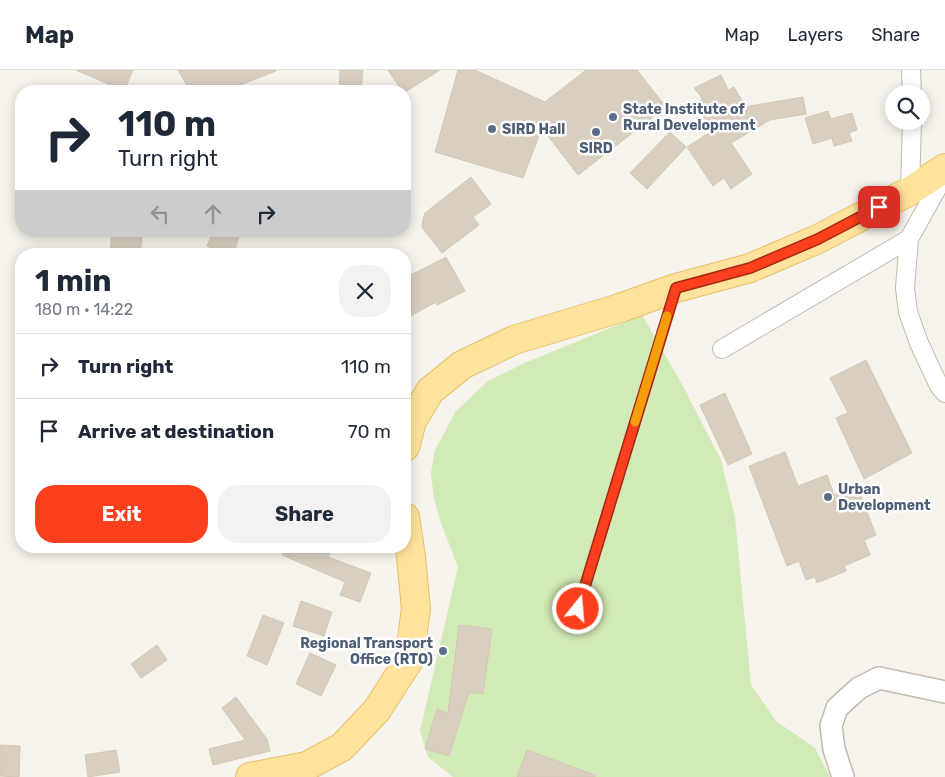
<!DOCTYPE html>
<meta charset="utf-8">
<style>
:root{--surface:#fff;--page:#f2f2f3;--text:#1f2937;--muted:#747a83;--line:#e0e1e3;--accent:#fc3f1d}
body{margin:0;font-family:Rubik,sans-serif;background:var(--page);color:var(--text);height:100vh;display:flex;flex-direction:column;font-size:19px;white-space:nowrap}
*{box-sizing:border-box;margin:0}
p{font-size:16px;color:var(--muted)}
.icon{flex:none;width:28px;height:28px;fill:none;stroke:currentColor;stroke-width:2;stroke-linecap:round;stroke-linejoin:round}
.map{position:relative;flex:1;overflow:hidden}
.drawer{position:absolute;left:15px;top:178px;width:396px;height:305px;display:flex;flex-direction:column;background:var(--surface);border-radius:20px;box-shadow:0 2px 12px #0003}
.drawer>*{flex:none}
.guide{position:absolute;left:15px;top:15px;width:396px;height:152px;border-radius:20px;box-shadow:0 2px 12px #0003;background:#fff;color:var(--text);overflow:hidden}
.tools{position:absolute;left:885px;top:15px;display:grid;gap:10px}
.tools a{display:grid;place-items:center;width:45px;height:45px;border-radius:50%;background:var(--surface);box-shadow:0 2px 12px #0003;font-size:25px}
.pin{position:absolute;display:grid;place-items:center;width:42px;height:42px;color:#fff;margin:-21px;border-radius:10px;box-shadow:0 2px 8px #0006}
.me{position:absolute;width:55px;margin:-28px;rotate:17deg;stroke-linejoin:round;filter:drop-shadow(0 0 4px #0008)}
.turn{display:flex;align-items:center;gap:18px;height:105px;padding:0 20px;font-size:22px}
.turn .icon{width:65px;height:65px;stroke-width:2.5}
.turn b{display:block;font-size:35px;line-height:42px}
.lanes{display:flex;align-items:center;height:48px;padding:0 20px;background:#0003;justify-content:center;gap:25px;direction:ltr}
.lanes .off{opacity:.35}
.round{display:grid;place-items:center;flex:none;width:52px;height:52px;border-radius:20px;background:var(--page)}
.overview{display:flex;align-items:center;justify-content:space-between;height:85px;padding:0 20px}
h1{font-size:30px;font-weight:700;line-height:38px}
.cta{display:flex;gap:10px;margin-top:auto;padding:10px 20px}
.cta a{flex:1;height:58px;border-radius:20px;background:var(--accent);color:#fff;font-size:20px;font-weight:700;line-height:58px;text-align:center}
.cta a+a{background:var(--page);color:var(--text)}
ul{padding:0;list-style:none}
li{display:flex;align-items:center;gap:15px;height:65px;padding:0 20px;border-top:1px solid var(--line)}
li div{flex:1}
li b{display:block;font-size:19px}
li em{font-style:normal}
header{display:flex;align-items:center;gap:30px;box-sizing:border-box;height:70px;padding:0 25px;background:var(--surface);border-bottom:1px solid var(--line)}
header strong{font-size:24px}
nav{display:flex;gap:28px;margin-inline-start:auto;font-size:18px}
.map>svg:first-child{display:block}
.green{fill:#d2eab5}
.building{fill:#d8cfc1;stroke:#d3c7b4}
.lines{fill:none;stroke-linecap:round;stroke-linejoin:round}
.service-casing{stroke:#c2bbae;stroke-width:11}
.minor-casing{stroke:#c2bbae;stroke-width:20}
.tertiary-casing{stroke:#c2bbae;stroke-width:24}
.primary-casing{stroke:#e6c16a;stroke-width:30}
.service{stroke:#fff;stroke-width:9}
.minor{stroke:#fff;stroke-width:18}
.tertiary{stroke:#fff;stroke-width:21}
.primary{stroke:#ffe39c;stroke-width:28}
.route-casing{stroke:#a42913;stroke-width:12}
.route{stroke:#fc3f1d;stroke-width:9}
.slow{stroke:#f59e0b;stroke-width:9}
.service-dot{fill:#5c6f8a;stroke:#fff;stroke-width:2}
.labels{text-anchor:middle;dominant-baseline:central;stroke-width:5;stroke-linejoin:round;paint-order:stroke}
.service-label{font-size:14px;font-weight:bold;fill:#4e5e75;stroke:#fff;text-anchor:start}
</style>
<header>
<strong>Map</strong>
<nav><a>Map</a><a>Layers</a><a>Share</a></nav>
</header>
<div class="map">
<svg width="945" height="707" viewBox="0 0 945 707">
<rect width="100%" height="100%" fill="#f6f3ec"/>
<path class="green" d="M642,245l41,71 38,74 14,57 16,168 25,36 39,27 15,29h-377l-25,-20 -8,-26 38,-164 -17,-44 -7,-24 -3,-26 4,-23 21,-39 32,-30 39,-19z"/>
<g class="building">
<path d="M76,0h57l-9,21z"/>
<path d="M178,0h98v1l-51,20h-35z"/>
<path d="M340,0h23l-2,21h-22z"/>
<path d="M388,0h52l-35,22 -3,-1z"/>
<path d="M458,0h17l70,32 41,-32h51l29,37 -88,68 -36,-47 -19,50 -88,-26z"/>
<path d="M721,5l7,15 6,-3 12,21 4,-2 53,-9 3,17 -36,6 -39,23 21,31 -21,15 -7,-11 -11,8 -26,-39 25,-16 -14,-24 5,-3 -2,-5 1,-1 -8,-10z"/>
<path d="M828,41l3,8 21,-6 5,17 -8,3 3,8 -18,5 -2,-8 -19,6 -8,-26z"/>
<path d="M670,62l16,15 -39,42 -17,-16z"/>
<path d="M471,107l20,27 -18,13 6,8 -37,28 -20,-26 1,-8 2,-6z"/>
<path d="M213,161h28l-8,23h-8l-18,-8z"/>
<path d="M112,162l30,4 -2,18 -30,-4z"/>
<path d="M446,187l19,34 -28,14 -1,-3 -31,17v-41z"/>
<path d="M866,290l46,93 -48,26 -28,-61 12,-5 -18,-35z"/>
<path d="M725,323l27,61 -24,11 -28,-60z"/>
<path d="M785,382l13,34 29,-11 7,20 23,-9 19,49 -12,5 6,15 -26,11 2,5 -29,12 -2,-6 -9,3 -7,-19 -12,5 -38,-100z"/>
<path d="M285,476h47l-4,11 43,16 -11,29 -20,-7 5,-13 -63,-27z"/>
<path d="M301,531l31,11 -8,24 -31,-10z"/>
<path d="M263,545l21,8 -17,42 -20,-9z"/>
<path d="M459,555l33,4 -9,65 -14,-2 -20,64 -24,-7 12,-40 11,4z"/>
<path d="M157,575l10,15 -26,18 -10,-14z"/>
<path d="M310,583l26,12 -15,31 -25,-12z"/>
<path d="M236,627l31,42 3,12 -57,14 -4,-16 36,-9 -23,-32z"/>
<path d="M0,675l20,1 -1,31 -19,-1z"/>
<path d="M116,680l4,22 -32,5 -3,-22z"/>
<path d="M527,680l68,25v2h-78z"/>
</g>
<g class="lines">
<defs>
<path id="service" d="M578,539l96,-315"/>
<g id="minor">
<path d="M911,0l1,24"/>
<path d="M945,104l-36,65 -4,49 3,24 11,31 20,43 6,7"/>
<path d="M910,121l2,-70"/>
<path d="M722,279l187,-110"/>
</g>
<path id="tertiary" d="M843,707l-9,-28 -3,-23 6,-18 22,-20 20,-10 66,14"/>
<g id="primary">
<path d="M405,377l7,-26 18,-30 32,-26 52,-25 106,-32 56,-20 74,-20 68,-29 92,-48 35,-23"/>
<path d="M250,707l57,-11 35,-19 35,-37 32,-50 7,-51 -5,-52 -6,-40"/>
</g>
</defs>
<use href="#service" class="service-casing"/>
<use href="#minor" class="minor-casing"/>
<use href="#tertiary" class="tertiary-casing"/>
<use href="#primary" class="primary-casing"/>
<use href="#service" class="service"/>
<use href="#minor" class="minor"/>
<use href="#tertiary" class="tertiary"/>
<use href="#primary" class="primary"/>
</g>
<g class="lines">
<defs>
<path id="route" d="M578,539l98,-321 74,-20 68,-29 61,-32"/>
</defs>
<use href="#route" class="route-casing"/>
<use href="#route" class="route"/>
<path class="slow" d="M635,352l32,-106"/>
</g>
<g class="service-dot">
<circle cx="613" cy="47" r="5"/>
<circle cx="492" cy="59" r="5"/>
<circle cx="596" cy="62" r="5"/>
<circle cx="828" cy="427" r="5"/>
<circle cx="443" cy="581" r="5"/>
</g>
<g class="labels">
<g class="service-label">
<text x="623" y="39">State Institute of<tspan x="623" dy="16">Rural Development</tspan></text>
<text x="502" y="59">SIRD Hall</text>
<text x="596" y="78" text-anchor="middle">SIRD</text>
<text x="838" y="419">Urban<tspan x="838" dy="16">Development</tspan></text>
<text x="433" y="573" text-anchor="end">Regional Transport<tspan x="433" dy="16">Office (RTO)</tspan></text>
</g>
</g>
</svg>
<div class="tools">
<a><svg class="icon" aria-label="search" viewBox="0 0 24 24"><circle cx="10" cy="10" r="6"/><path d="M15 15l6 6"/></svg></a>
</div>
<div class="pin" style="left:879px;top:137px;background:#d93025"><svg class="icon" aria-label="arrive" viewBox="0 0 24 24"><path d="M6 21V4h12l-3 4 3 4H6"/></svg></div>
<svg class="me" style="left:578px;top:539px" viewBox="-20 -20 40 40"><circle r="17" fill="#fc3f1d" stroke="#fff" stroke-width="3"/><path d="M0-11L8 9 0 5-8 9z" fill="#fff"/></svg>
<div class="guide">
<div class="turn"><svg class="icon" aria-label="right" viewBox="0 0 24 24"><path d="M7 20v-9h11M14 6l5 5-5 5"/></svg><div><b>110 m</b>Turn right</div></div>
<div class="lanes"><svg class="icon off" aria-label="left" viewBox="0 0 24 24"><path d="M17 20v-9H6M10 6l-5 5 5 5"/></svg><svg class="icon off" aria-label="ahead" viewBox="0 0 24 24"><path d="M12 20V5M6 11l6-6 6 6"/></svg><svg class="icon" aria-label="right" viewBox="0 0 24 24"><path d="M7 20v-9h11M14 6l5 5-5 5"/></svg></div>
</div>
<section class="drawer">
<div class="overview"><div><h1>1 min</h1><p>180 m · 14:22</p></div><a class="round"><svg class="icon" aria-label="close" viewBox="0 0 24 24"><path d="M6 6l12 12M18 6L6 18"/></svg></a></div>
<ul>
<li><svg class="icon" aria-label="right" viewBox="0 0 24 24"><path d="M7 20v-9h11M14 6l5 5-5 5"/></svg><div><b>Turn right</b></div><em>110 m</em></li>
<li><svg class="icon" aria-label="arrive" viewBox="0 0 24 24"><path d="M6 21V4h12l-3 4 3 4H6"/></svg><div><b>Arrive at destination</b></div><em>70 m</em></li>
</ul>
<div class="cta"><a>Exit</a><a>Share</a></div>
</section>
</div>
